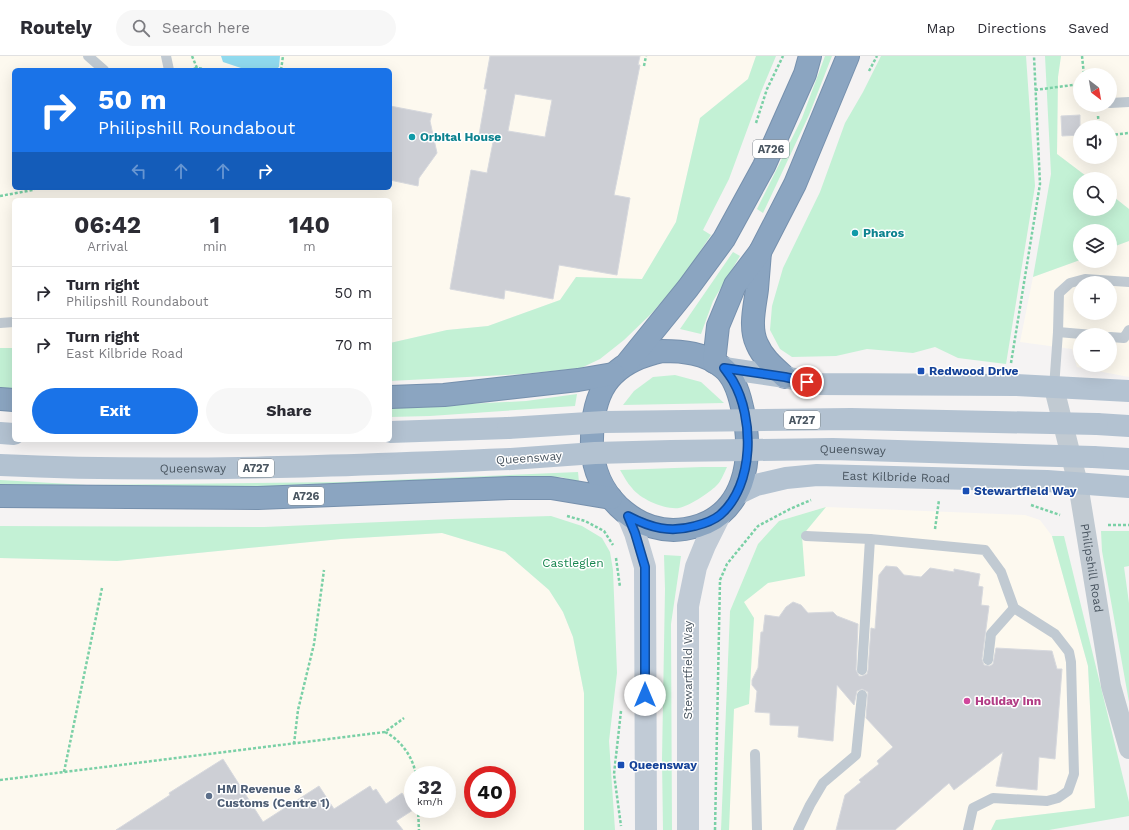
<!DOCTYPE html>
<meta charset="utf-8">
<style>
:root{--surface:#fff;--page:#f7f7f7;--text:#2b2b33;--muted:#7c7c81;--line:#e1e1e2;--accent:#1a73e8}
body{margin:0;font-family:"Work Sans",sans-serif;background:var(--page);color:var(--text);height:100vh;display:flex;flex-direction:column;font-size:15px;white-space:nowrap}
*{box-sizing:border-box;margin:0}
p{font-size:13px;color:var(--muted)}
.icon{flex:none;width:22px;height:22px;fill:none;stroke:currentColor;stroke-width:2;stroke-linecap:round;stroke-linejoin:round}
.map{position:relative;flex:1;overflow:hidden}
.drawer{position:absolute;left:12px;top:142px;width:380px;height:244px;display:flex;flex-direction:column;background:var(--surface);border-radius:6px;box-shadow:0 4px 16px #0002}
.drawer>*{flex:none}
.hud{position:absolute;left:12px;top:12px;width:380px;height:122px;border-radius:6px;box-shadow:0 4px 16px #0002;background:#1a73e8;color:#fff;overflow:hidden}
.needle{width:26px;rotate:149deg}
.fabs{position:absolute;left:1073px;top:12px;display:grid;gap:8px}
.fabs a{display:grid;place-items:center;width:44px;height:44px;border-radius:50%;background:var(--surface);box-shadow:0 4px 16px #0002;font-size:20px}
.speed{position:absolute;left:404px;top:710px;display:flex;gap:8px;font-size:20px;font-weight:700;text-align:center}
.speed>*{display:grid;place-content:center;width:52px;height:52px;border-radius:50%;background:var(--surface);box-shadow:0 4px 16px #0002;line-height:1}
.speed small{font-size:10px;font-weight:400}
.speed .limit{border:6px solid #d22;background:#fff;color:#111}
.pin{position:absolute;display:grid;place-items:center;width:34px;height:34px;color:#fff;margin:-17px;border:2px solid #fff;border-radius:50%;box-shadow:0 1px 4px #0007}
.me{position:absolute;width:44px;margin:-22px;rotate:0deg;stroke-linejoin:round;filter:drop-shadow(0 0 3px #0008)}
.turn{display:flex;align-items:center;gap:14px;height:84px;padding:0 20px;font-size:18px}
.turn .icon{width:52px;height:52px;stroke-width:2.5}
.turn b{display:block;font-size:28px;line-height:34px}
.lanes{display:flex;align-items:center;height:38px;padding:0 20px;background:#0003;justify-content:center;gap:20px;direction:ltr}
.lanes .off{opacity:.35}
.eta{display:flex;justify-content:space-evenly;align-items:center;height:68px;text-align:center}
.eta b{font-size:24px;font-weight:700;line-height:28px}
.cta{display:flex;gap:8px;margin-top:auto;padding:8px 20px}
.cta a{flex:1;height:46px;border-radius:24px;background:var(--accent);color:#fff;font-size:16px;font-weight:700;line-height:46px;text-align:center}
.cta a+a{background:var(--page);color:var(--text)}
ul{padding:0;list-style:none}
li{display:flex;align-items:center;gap:12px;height:52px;padding:0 20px;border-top:1px solid var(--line)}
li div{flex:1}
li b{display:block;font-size:15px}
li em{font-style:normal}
header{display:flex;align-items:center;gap:24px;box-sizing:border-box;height:56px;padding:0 20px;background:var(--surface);border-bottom:1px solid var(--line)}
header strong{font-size:19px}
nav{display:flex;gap:22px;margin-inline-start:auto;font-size:14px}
.search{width:280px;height:36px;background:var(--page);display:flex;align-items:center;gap:10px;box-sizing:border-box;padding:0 14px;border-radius:22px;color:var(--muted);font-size:15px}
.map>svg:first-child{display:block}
.commercial{fill:#fdf9ef;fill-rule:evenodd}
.green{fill:#c3f1d5}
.water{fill:#90daee}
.building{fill:#cdcfd5;stroke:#d7d9de;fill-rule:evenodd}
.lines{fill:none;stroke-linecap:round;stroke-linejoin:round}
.highway-casing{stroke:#7690ad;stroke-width:24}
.path{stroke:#7ad0a6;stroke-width:2.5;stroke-dasharray:3 2;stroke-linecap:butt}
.lane{stroke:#c1cad2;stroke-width:10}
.street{stroke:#c1cad2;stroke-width:20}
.secondary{stroke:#c1cbd6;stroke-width:22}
.primary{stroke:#b3c2d1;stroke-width:22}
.highway{stroke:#8ba5c1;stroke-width:22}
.primary-bridge{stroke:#b3c2d1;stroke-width:22}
.route-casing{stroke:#114b97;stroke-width:10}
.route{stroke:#1a73e8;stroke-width:7}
.culture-dot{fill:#0f9aa8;stroke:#fff;stroke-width:1.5}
.transit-dot{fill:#1a4fb4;stroke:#fff;stroke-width:1.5}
.hotel-dot{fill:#d1479c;stroke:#fff;stroke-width:1.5}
.service-dot{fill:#5c6f8a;stroke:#fff;stroke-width:1.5}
.labels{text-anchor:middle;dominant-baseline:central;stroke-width:3;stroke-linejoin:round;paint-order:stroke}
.shield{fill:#fff;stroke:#808990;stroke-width:1}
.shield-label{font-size:11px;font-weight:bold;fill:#4a5661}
.culture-label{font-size:12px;font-weight:bold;fill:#0d838f;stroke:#fff;text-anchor:start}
.transit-label{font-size:12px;font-weight:bold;fill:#164399;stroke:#fff;text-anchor:start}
.street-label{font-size:12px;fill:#4a5661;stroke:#fff}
.park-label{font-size:12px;fill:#17864f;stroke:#fff}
.hotel-label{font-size:12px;font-weight:bold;fill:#b23c85;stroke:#fff;text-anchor:start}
.service-label{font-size:12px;font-weight:bold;fill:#4e5e75;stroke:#fff;text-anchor:start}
</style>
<header>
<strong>Routely</strong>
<div class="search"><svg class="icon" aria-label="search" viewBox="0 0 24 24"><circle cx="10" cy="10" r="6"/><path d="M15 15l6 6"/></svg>Search here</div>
<nav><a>Map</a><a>Directions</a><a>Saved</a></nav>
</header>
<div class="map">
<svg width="1129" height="774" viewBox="0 0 1129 774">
<rect width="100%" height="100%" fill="#f5f3f3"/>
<g class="commercial">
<path d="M0,0h756l-8,23 -48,39 -24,104 -34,57 -66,-2 -16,23 -72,26 -41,4 -57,13v-143h-376v148h-14zM14,14h376v118h-376z"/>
<path d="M1061,0h68v153l-19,-15v-15h-20l-33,-25 1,-77zM1080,19h30v30h-30zM1080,71h30v30h-30z"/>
<path d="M1129,185v136l-52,-10 -5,-18 -52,-7 13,-65 47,-17v1h30v-13zM1080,227h30v30h-30zM1080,279h30v30h-30z"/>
<path d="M826,451l199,8 15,5 12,16 36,130 7,142 -99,12 -5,10h-270l9,-219 28,-67 21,-23z"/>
<path d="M442,477l63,19 44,38 14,22 10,25 11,56v137h-584v-272l117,3 224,-22zM413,719h34v34h-34zM473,719h34v34h-34z"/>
</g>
<g class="green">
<path d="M756,0h20l-15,36 -32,87 -26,51 8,5 -28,42 -31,36 -28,27 -24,19 -19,9 -58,6 -133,7v-38l57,-13 41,-4 72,-26 16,-23 66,2 34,-57 24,-104 48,-39z"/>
<path d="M825,0h7l-23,59 -46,98 -6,-4 45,-91z"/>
<path d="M881,0h145l9,130 -29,178 -48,-6 -23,-11 -22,6 -46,-4 -31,7 -44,1 -12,-8 -10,-19 2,-24 11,-38 37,-76 25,-69 18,-31z"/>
<path d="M1045,0h16l-3,21 -1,77 33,25h-10v30h30v-15l19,15v32l-19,7v-17h-30v29l-47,17 18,-103z"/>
<path d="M733,196l7,4 -27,45 -12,33 -21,-5z"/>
<rect x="0" y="292" width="14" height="40"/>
<path d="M675,319l26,7 23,21 -101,2 11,-14 19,-14z"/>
<path d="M577,338l-2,12 -145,10 -40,1v-9l136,-7z"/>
<path d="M702,411h25c-3,6 -6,15 -11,19 -7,7 -27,20 -37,22 -14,2 -39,-9 -47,-20 -5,-5 -8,-12 -12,-18z"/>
<path d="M578,416l1,10 -18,-5 -300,13 -261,-2v-8l87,5 257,-3z"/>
<path d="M826,451l-24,29 3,40 -37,7 -24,19 10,16 -5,86 -15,5 -5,121h-8l9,-219 28,-67 21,-23z"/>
<path d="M551,460l31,10 20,12 8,14 3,18 4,103 -8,68 6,89h-31v-137l-11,-56 -10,-25 -14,-22 -44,-38 -63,-19 -101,6 -224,22 -117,-3v-32l264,1 188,-8z"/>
<path d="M1101,475h28v35l-5,1 5,36v99l-27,-151z"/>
<path d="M1052,480h12l65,266v14l-80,14h-58l5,-10 99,-12 -7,-142z"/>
<path d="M664,499l17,1 -10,68 1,206h-9l-1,-71 3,-170z"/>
</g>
<path class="water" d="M221,0h59l-1,11 -4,3h-28l-24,-8z"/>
<g class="building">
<path d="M490,0h150l-2,9h2l-26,130 16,3 -13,77 -58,-10 -6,34 -48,-9 -1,9 -54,-10 21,-119 16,3 7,-36 -15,-2 8,-46h-3zM515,38l37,6 -7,37 -37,-6z"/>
<path d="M390,50l42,8 -2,7 7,32 -18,25 -1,8 -28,-6z"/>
<path d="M1080,59v20l-18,1 -1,-20z"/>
<path d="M886,510l11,1 7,8 17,2 9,-9 24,4v-3l26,5 -2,12 5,1 -2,18 8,1 -7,53 2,6 6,1 3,-2 3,-16 56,3 5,18h5l-7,90 -16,-2 -2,33 -41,-4 7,-34 -49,38 -5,-7 -54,47h-59l9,-35 16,-13 -2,-2 20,-16 -2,-3 16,-14 -27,-29 2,-26 -6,-3 -5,2 -3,14 -17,-20 -4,56 -35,-4 1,-11 -29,-1v-12l-15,-1 2,-21 -5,-6v-5l6,-12 3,-36h2l2,-17 14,2 7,-10 7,-5 8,3 7,8 25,-1 4,4 21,8 -2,46 3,6h3l5,-2 1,-4 3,-42 4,1 4,-54z"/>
<path d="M223,703l40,63 56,-36 15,23 36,-23 3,5 3,-2 10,15 16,-11 11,17 -17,11 7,9h-287l54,-35 -1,-2z"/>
</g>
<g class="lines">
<defs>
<g id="highway">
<path d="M760,196c-1,12 -2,24 -3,37 -2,17 -8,38 0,55 6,14 17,23 28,33"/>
<path d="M662,295c21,0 43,2 60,16 12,9 17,26 20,40 13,50 4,113 -57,122 -45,7 -86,-29 -92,-73 -2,-10 -1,-23 0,-33 2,-18 7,-36 21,-49 13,-13 30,-19 48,-23z"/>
<path d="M628,306l60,-74 36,-49 40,-73 41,-92 5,-18"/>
<path d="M714,306l4,-36 17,-41 25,-33 35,-68 53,-128"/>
<path d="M390,341l54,-2 134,-15 35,-6"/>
<path d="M0,343l14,1"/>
<path d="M0,440l258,2 252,-10h41l60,10"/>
</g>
</defs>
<use href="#highway" class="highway-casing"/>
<g class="path">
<path d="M192,0l5,12 12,2"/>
<path d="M1082,0l2,19"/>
<path d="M644,10l2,-10"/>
<path d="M189,14l8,-2 -1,2"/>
<path d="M281,14l2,-14"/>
<path d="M869,15l8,-15"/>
<path d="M1035,34l45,-6"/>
<path d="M1098,60l1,11"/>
<path d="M756,67l11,-34 16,-33"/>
<path d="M1110,79l19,-2"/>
<path d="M0,140l33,-6 3,-2"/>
<path d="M1011,307l29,-179 -6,-128"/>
<path d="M1031,449l29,10"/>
<path d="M567,460l18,5 19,10 9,14"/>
<path d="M1108,469h21"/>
<path d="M935,473l4,-29"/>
<path d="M616,502l4,29"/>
<path d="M621,655l-7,63 7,52"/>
<path d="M385,676c16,8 28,25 31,43"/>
<path d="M294,688l4,-34 16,-66 10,-74"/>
<path d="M64,716l38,-184"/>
<path d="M0,724l385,-48 19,-14"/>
<path d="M418,753l1,21"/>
<path d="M715,774l5,-250 7,-16 31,-38 32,-17 21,-9"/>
</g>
<g class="lane">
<path d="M88,0l16,14"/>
<path d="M166,0l3,14"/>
<path d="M1110,47l19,-1"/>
<path d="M0,267l14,-1"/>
<path d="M1058,276l35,3"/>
<path d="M1110,281l14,1 5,-8"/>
<path d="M1054,332l4,-56 1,-39 11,-10 15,-4 44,3"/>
<path d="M806,480l64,3 115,11 16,22 13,36 41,26 14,18 2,10 3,112 -6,17 -10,7 -11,3 -54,-3 -20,10 -5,22"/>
<path d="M988,604l3,-26 23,-26"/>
<path d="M862,614l8,-131"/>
<path d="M755,698l2,76"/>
<path d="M798,774l12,-25 13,-22 33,-28 6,-60"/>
</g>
<path class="street" id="s1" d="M1054,332l24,96 33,202 18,63"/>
<g class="secondary">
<path d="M628,460l7,17 10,34 1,263"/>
<path d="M688,774v-224l8,-39 9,-22 15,-30"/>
</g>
<g class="primary">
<path d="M724,312l61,9 31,7 200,1 113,6"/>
<path d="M1097,368l32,2"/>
<path d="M390,376l118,-4"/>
<path d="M0,377l14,1"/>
<path d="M1093,401l36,2"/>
<path id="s2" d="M0,409c170,8 341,1 511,-6"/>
<path id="s3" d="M737,438l19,-9 30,-7 31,-3 230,6 82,6"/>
</g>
<use href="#highway" class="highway"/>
<g class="primary-bridge">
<path d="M508,372l96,-6 247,-3 246,5"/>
<path id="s4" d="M511,403l84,-6 76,-2 162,-2 260,8"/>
</g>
</g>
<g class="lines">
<defs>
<path id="route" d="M645,639v-128l-10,-34 -7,-17c23,12 42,17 67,10 8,-2 19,-6 25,-11 35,-30 34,-98 13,-134 -3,-5 -6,-9 -9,-13l61,9 22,5"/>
</defs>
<use href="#route" class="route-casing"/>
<use href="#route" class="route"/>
</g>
<g class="culture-dot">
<circle cx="412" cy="81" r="4"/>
<circle cx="855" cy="177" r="4"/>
</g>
<g class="transit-dot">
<rect x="917" y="311" width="8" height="8" rx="2"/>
<rect x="962" y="431" width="8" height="8" rx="2"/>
<rect x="617" y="705" width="8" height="8" rx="2"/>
</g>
<circle class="hotel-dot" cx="967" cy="645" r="4"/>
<circle class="service-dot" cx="209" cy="740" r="4"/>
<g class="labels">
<g class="shield">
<rect x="753" y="84" width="36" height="18" rx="3"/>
<rect x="784" y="355" width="36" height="18" rx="3"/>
<rect x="238" y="403" width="36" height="18" rx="3"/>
<rect x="288" y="431" width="36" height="18" rx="3"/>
</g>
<g class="shield-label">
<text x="771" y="93">A726</text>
<text x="802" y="364">A727</text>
<text x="256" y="412">A727</text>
<text x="306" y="440">A726</text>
</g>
<g class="culture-label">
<text x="420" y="81">Orbital House</text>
<text x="863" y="177">Pharos</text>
</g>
<g class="transit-label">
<text x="929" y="315">Redwood Drive</text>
<text x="974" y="435">Stewartfield Way</text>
<text x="629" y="709">Queensway</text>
</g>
<g class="street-label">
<text stroke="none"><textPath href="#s4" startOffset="342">Queensway</textPath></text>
<text transform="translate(529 402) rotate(-4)">Queensway</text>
<text stroke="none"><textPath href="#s2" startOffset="193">Queensway</textPath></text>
<text stroke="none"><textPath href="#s3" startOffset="162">East Kilbride Road</textPath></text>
<text stroke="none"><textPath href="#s1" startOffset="184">Philipshill Road</textPath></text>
<text transform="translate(688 614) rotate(-90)">Stewartfield Way</text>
</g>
<g class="park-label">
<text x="573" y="507">Castleglen</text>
</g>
<g class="hotel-label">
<text x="975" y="645">Holiday Inn</text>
</g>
<g class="service-label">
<text x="217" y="733">HM Revenue &amp;<tspan x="217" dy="14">Customs (Centre 1)</tspan></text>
</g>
</g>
</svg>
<div class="fabs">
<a><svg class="needle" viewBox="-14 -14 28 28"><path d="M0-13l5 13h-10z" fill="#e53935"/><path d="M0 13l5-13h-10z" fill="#7c7c81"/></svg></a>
<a><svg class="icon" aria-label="sound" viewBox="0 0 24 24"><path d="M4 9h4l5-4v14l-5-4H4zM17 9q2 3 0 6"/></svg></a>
<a><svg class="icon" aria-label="search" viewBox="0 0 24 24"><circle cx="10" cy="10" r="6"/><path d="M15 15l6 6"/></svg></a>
<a><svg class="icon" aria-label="layers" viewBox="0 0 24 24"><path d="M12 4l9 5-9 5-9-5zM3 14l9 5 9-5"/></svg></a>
<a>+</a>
<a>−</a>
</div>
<div class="speed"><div>32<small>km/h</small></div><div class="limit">40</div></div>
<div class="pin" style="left:807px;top:326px;background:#d93025"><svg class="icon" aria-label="arrive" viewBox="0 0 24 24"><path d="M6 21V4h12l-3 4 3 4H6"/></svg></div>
<svg class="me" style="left:645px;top:639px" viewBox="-20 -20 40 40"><circle r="19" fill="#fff"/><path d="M0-13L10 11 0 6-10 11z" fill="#1a73e8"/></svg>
<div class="hud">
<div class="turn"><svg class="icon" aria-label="right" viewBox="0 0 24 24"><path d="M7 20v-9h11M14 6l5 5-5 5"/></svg><div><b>50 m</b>Philipshill Roundabout</div></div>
<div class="lanes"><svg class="icon off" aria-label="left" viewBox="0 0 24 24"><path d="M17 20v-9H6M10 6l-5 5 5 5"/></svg><svg class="icon off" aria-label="ahead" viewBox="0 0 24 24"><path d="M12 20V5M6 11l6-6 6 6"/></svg><svg class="icon off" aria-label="ahead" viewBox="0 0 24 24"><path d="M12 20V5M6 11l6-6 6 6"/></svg><svg class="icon" aria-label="right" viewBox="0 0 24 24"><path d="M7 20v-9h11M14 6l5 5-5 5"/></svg></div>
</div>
<section class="drawer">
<div class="eta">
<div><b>06:42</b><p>Arrival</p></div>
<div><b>1</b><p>min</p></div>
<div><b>140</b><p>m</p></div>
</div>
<ul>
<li><svg class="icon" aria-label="right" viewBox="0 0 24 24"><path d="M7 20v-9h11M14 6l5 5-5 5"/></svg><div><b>Turn right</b><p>Philipshill Roundabout</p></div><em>50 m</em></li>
<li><svg class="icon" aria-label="right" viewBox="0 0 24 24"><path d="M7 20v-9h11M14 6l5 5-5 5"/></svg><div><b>Turn right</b><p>East Kilbride Road</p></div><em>70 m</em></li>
</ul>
<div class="cta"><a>Exit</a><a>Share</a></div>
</section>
</div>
